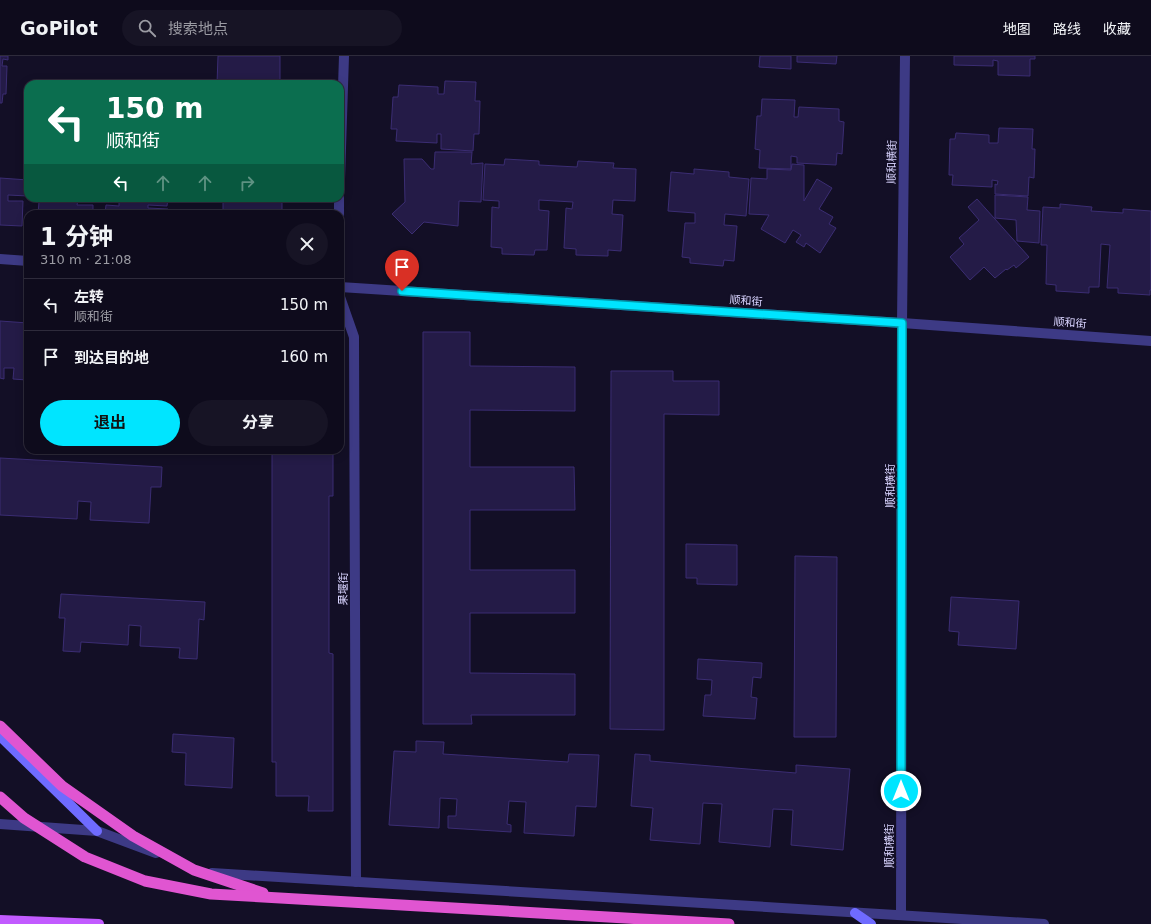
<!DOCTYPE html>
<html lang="zh">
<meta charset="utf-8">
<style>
:root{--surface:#0e0b1c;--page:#171425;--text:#f1f3f6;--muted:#9b9ba3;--line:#2e2b3b;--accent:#00e5ff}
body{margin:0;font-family:"DejaVu Sans","Noto Sans SC",sans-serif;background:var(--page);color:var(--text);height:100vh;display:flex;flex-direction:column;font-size:15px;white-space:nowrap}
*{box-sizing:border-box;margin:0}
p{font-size:13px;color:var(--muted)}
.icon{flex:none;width:22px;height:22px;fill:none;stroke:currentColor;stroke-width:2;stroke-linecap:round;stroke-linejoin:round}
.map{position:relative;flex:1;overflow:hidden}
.drawer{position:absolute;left:24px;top:154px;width:320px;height:244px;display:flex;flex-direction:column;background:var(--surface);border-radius:12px;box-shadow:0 2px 10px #0003,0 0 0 1px var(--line)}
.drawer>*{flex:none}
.banner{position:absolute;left:24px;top:24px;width:320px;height:122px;border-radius:12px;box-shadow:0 2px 10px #0003,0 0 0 1px var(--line);background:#0b6e4f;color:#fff;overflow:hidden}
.pin{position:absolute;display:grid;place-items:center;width:34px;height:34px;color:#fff;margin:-41px -17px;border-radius:50% 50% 50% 0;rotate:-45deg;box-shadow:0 0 4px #0007}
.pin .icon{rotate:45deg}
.me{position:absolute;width:44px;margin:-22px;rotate:0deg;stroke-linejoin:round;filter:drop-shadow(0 0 3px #0008)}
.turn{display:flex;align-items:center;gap:14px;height:84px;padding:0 16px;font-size:18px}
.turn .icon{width:52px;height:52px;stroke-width:2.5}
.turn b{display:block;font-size:28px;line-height:34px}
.lanes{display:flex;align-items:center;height:38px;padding:0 16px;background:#0003;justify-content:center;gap:20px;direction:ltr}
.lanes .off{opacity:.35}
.round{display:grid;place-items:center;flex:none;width:42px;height:42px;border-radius:21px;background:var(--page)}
.headline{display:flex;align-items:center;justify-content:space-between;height:68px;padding:0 16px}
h1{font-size:24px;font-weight:700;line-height:30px}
.action{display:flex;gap:8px;margin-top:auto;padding:8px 16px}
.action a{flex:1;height:46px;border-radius:24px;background:var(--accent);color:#111;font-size:16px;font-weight:700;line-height:46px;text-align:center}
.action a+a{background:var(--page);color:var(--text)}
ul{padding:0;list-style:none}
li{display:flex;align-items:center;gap:12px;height:52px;padding:0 16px;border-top:1px solid var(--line)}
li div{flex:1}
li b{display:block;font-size:15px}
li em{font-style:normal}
header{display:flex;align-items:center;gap:24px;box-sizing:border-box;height:56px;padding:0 20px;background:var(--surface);border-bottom:1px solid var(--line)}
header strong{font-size:19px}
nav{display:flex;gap:22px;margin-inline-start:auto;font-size:14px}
.search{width:280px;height:36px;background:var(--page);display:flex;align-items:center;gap:10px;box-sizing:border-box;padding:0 14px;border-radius:22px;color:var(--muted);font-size:15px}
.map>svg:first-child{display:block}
.building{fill:#241b47;stroke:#3b2d73}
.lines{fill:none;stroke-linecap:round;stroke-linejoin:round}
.minor{stroke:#3d3a85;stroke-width:10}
.tertiary{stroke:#3d3a85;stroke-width:10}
.secondary{stroke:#6f6bff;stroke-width:10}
.primary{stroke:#c25bff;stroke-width:10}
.trunk{stroke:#e055d1;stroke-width:11}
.route-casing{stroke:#0095a6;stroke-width:10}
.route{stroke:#00e5ff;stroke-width:7}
.labels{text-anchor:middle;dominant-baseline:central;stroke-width:4;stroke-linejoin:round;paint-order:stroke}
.street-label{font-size:11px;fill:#d9d4ff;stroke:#130f26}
</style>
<header>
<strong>GoPilot</strong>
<div class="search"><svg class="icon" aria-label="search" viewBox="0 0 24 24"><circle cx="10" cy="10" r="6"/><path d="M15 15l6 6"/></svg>搜索地点</div>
<nav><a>地图</a><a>路线</a><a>收藏</a></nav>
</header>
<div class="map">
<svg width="1151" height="868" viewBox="0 0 1151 868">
<rect width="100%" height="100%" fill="#130f26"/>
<g class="building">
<path d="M0,0h8v4l-5,-1 -1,7h5l-1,28h-3l-1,9h-2z"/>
<path d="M218,0h62v28h-63z"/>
<path d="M760,0h31v13l-32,-2z"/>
<path d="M797,0h40l-1,8 -39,-2z"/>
<path d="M954,0h81v3h-5v17l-32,-1v-14l-5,-1v6l-39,-1z"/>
<path d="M445,25l31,1 -1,19h5l-1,33h-5l-1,17 -32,-2v-15h-4v9l-41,-2 1,-12h-6l2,-32h5l1,-12 39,2v7h6z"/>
<path d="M762,43l33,1 -1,17h4l1,-10 40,2v12l5,1 -2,32 -5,-1 -1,12 -39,-2v-6l-6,-1v13l-32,-1 1,-18 -5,-1 2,-33h4z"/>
<path d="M999,72l34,1 -1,20h3l-1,29 -5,-1 -1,19 -33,-2v-10l2,1 1,-4 -6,-1v7l-40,-2 1,-10h-4l1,-36h5l1,-6 33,2v8h9z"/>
<path d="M435,96h37l-1,12 12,-1 -2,39 -22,-1 -1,25 -34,-4 -12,12 -20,-20 13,-12 -1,-43h18l9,10h3z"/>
<path d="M505,103l34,2v4l38,2 1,-6 36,2 -1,5 23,1 -1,32 -22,-1 -1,14 11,1 -2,36 -13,-1v6l-32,-1v-6l-12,-1 2,-40 6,1 1,-7 -34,-2v10l10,1 -2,39h-12l-1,5 -32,-1v-6l-11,-1 1,-40 7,1v-7l-16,-1 2,-36 19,1z"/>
<path d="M792,108l12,1v36l13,-22 15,9 -13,21 14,8 -4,7 7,4 -16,25 -14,-10 -2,4 -8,-5 5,-7 -8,-5 -8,13 -24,-14 8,-14 -20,-1 2,-36 16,1v-10l24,1z"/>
<path d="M694,113l35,3v5l20,2 -3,37 -21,-2 -1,11 13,1 -3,35 -10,-1 -1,6 -33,-3v-5l-8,-1 3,-34h10v-10l-27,-2 3,-39 23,2z"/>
<path d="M0,122l28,2v16l-20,-1v6h15l-1,25 -22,-1z"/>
<path d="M995,139l33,2 -1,13 13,1 -1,32 -22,-2 -1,-21 -21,-2z"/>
<path d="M49,142h119l-1,8 -19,-1v3l20,1 -1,5h-62l1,-9 13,1v-4l-41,-2 -1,5h16v9h-55l1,-12h9z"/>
<rect x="223" y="142" width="59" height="16"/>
<path d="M977,143l52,58 -13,11 -2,-3 -7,5 -1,-1 -11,9 -11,-11 -14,13 -20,-23 14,-13 -5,-6 20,-18 -11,-13z"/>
<path d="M1060,148l32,3 -1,4 32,2v-4l28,2v79h-1v5l-32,-2v-5h-11l3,-43 -9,-1 -2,43h-10v6l-33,-2v-6l-10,-1 1,-39h-6l2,-38 17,1z"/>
<path d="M0,265l28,2v61l-1,-1v-3l-14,-1 1,-11h-10v11l-4,-1z"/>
<path d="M423,276h47v34l105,1v44l-105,-1v57h104l1,43h-105v60h105v43h-105v60l105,1v41h-104l1,9h-49z"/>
<path d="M611,315h62v10h46v34l-55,-1v316l-54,-1z"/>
<path d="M272,394h61v46h-4v157l4,1v157h-25l1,-15h-33v-34h-4z"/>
<path d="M0,402l162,9 -1,20h-10l-2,36 -59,-3 1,-18 -13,-1 -1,18 -77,-4z"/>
<path d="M686,488l51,1v40l-40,-1v-6h-11z"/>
<path d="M795,500l42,1 -1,180h-42z"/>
<path d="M61,538l144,8 -1,18 -5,-1 -2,40 -18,-1 1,-10 -40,-2 1,-20 -12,-1 -1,20 -47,-3 -1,10 -17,-1 2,-33h-6z"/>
<path d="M951,541l68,4 -3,48 -58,-4 1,-13 -10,-1z"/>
<path d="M698,603l64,4 -1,15 -8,-1 -2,20 6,1 -2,21 -52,-3 2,-21h6l1,-15 -15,-1z"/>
<path d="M173,678l61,4 -2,50 -47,-3 1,-32 -14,-1z"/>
<path d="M416,685l28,1 -1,12 125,8 1,-8 30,1 -3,52 -20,-1 -2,30 -50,-3 2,-31 -17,-1 -2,23 4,1v7l-63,-4v-12h8l1,-17 -17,-1 -1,30 -50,-3 5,-74 22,1z"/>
<path d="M635,698l15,1v6l146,12v-8l54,4 -7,81 -52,-5 2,-35 -20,-1 -3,38 -51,-5 3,-38 -19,-1 -3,41 -50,-4 3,-32 -22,-2z"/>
</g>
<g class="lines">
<g class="minor">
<path d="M340,123l4,-123"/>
<path d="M339,158v-16"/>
<path d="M0,203l28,2"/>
<path d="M340,231l562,36 249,18"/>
<path d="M340,241l14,40 2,545"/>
<path d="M901,859l1,-592 3,-267"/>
</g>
<g class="tertiary">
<path d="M0,768l97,7 59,22"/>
<path d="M212,817l832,51"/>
</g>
<g class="secondary">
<path d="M0,680l97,95"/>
<path d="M855,857l16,11"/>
</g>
<path class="primary" d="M0,864l99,4"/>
<g class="trunk">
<path d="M0,670l62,60 71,50 61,34 69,23"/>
<path d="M0,741l24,21 61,39 60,24 66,13 518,30"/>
</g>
</g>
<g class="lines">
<defs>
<path id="route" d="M402,235l500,32 -1,468"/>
</defs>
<use href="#route" class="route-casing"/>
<use href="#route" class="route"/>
</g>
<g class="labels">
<g class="street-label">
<text transform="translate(892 106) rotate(-89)">顺和横街</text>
<text transform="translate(746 245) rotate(4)">顺和街</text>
<text transform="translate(1070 267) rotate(4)">顺和街</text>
<text transform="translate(890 430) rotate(-90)">顺和横街</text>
<text transform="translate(343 533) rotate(-90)">果堰街</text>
<text transform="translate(889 790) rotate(-90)">顺和横街</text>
</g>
</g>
</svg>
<div class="pin" style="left:402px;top:235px;background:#d93025"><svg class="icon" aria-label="arrive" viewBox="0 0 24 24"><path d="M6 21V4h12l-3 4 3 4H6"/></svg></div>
<svg class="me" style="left:901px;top:735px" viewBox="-20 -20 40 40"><circle r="17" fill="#00e5ff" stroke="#fff" stroke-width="3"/><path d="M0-11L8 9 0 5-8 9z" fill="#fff"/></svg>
<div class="banner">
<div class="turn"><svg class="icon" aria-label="left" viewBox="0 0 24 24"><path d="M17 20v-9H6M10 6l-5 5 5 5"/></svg><div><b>150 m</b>顺和街</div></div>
<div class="lanes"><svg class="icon" aria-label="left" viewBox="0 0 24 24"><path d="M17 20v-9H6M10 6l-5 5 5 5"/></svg><svg class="icon off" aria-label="ahead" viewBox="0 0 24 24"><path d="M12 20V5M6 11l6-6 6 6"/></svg><svg class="icon off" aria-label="ahead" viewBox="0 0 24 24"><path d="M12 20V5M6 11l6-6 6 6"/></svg><svg class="icon off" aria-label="right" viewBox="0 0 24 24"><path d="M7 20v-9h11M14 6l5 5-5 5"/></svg></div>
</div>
<section class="drawer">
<div class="headline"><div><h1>1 分钟</h1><p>310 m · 21:08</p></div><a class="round"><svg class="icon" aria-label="close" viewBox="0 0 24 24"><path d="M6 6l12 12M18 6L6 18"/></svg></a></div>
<ul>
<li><svg class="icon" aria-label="left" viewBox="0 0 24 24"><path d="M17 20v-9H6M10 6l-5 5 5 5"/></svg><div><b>左转</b><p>顺和街</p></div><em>150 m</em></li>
<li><svg class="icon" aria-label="arrive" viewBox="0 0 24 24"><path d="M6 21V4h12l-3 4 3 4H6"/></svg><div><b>到达目的地</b></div><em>160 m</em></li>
</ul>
<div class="action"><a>退出</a><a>分享</a></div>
</section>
</div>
